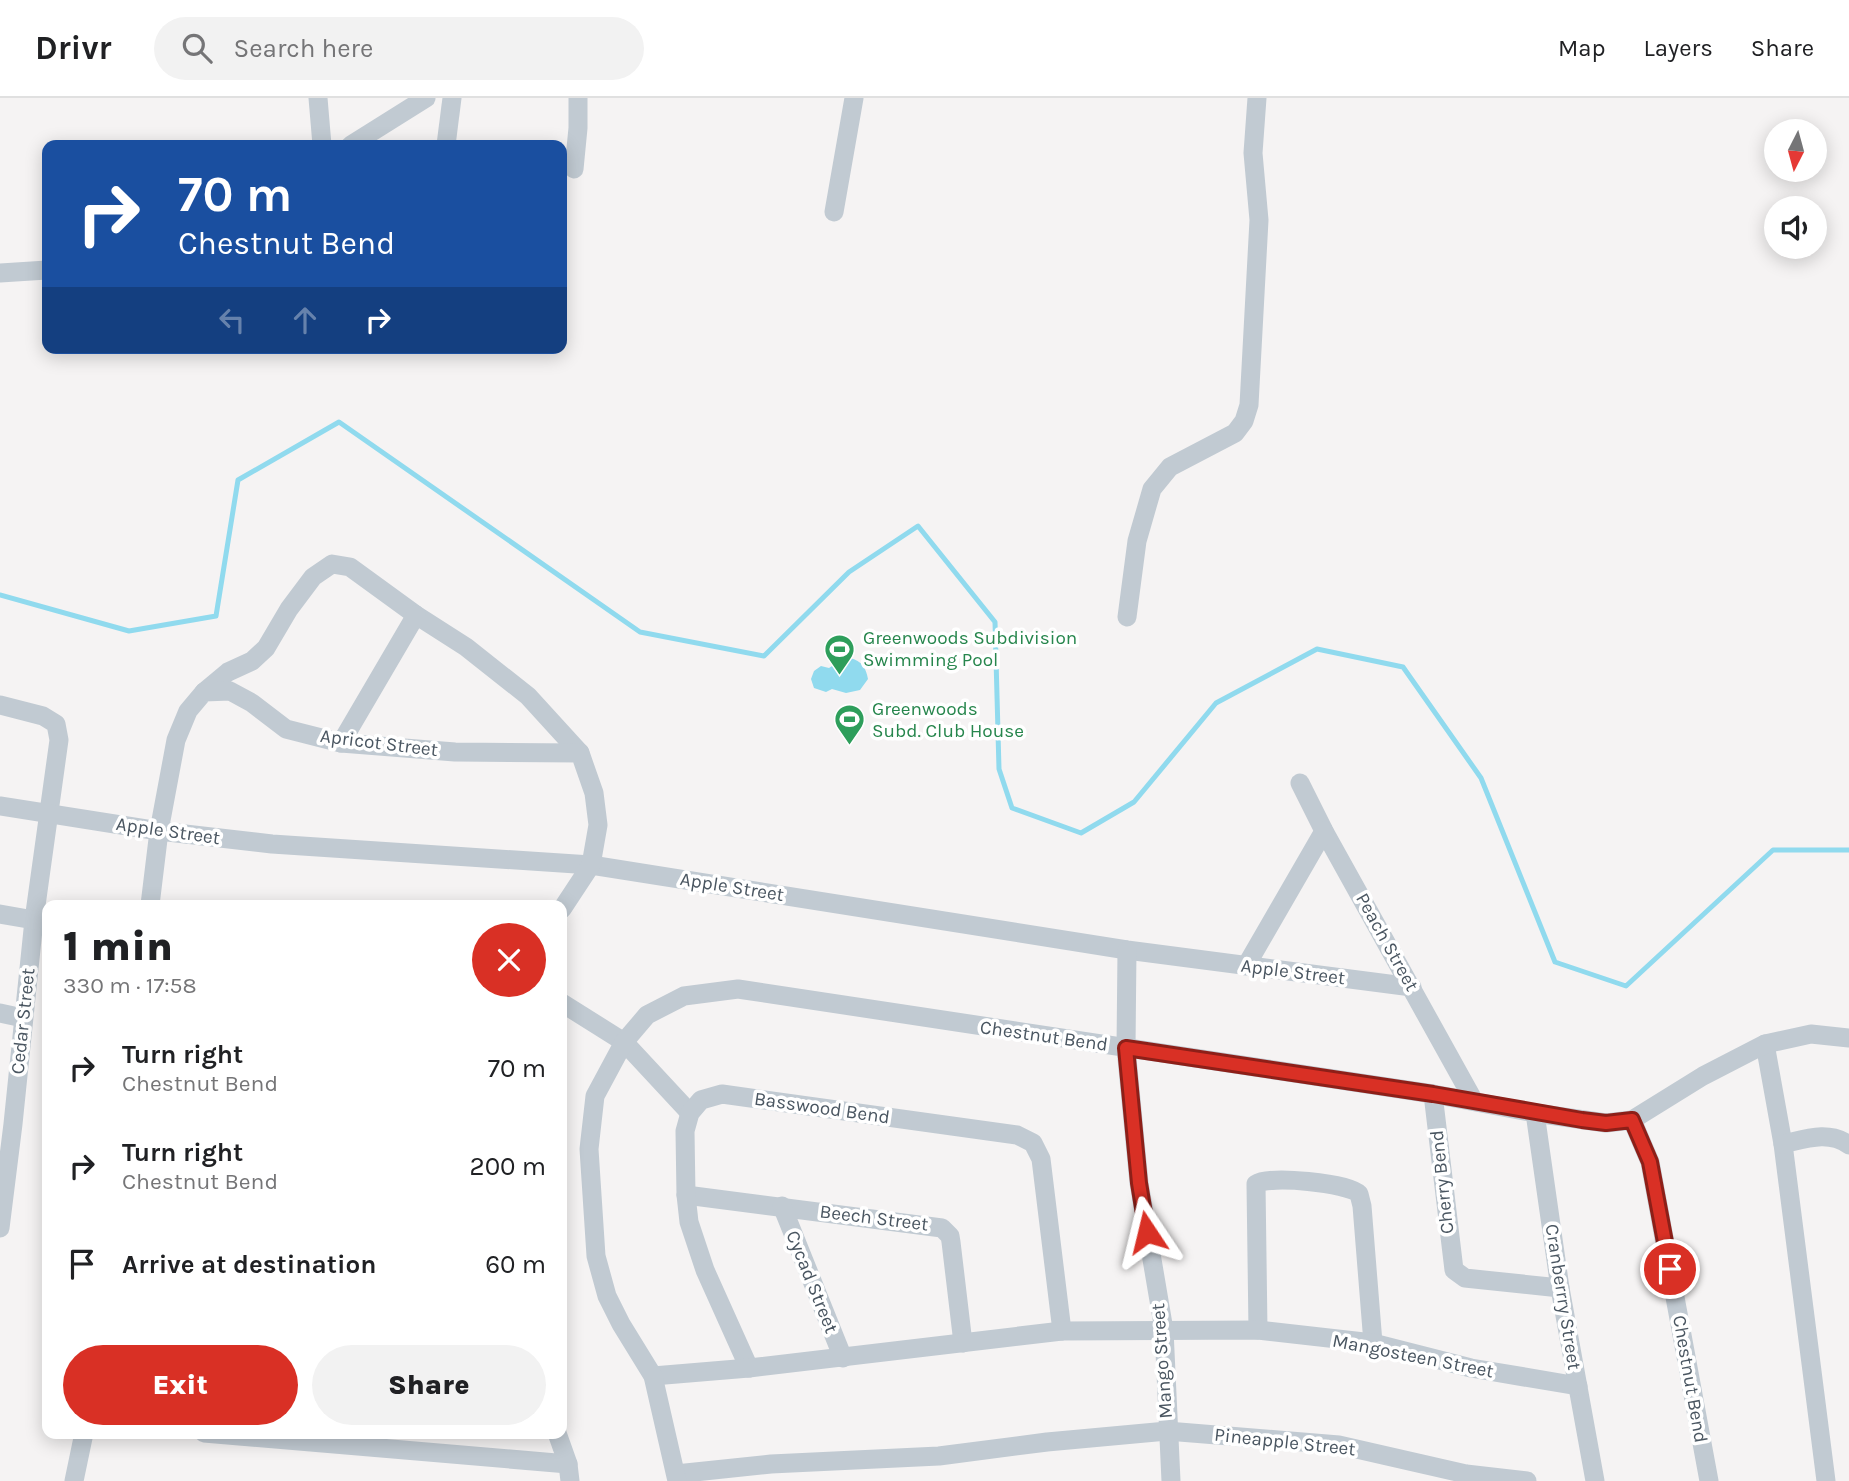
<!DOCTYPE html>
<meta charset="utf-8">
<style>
:root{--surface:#fff;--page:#f2f2f2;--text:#202124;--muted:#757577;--line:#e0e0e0;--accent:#d93025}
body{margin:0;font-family:Karla,sans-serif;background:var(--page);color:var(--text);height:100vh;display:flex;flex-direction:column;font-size:26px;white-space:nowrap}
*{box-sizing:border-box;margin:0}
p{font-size:23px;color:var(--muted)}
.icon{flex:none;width:38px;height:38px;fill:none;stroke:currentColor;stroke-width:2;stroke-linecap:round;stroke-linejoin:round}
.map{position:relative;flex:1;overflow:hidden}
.details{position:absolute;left:42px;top:802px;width:525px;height:539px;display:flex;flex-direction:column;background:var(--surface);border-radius:14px;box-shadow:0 4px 18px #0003}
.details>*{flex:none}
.hud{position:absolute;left:42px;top:42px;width:525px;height:214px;border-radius:14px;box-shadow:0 4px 18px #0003;background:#1a4fa0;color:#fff;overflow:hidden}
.needle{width:46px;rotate:186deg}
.buttons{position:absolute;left:1764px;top:21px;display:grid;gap:14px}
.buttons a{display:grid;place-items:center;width:63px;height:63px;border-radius:50%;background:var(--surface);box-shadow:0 4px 18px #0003;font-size:35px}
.pin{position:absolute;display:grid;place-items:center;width:60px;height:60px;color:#fff;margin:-30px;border:4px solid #fff;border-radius:50%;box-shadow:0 2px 7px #0007}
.me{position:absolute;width:77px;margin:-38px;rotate:350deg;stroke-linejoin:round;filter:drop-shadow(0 0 5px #0008)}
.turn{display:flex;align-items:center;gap:24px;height:147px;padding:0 21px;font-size:32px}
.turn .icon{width:91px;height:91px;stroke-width:2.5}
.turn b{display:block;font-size:49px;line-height:60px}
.lanes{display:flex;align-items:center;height:66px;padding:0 21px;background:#0003;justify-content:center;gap:35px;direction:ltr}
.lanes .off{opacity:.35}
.round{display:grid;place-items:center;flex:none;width:74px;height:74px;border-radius:37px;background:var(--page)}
.overview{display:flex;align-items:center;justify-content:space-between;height:119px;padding:0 21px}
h1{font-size:42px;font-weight:800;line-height:52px}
.primary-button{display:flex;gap:14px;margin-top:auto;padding:14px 21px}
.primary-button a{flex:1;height:80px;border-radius:42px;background:var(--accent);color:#fff;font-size:28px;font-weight:800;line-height:80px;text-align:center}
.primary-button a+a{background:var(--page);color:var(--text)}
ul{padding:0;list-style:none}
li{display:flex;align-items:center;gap:21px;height:98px;padding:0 21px}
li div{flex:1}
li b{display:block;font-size:26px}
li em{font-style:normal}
header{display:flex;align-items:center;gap:42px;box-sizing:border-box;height:98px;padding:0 35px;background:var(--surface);border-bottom:2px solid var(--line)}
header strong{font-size:33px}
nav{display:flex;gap:38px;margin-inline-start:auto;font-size:24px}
.search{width:490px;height:63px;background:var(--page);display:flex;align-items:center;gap:18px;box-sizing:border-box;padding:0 24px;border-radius:38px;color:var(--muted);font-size:26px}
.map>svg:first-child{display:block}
.water{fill:#90daee}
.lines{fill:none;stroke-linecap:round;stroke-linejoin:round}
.stream{stroke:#90daee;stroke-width:5}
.minor{stroke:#c1cad2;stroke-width:19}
.route-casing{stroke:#8d1f18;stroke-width:18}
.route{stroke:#d93025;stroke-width:12}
.labels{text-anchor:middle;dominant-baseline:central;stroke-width:7;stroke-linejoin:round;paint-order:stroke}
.leisure-label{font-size:19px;fill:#27864d;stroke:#fff;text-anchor:start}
.street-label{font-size:19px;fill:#4a5661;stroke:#fff}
</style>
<header>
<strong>Drivr</strong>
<div class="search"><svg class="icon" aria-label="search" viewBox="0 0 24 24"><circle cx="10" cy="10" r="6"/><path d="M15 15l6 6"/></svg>Search here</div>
<nav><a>Map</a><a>Layers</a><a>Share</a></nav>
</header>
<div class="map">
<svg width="1849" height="1383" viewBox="0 0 1849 1383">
<rect width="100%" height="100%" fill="#f5f3f3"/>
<path class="water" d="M850,560c12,3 16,10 18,21l-8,11 -14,3 -14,-4 -6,3 -12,-4 -3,-9 3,-8 7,-5 8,2 11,-7z"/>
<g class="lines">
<path class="stream" d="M0,497l129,36 87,-15 22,-136 101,-58 301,210 124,24 85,-84 69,-46 77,96 4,147 13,39 69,25 53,-31 82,-99 101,-54 86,18 78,111 74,184 71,24 147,-136h76"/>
<g class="minor">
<path d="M318,0l4,47"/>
<path d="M351,47l75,-47"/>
<path d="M446,47l6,-47"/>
<path d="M574,71l4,-41v-30"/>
<path d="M834,114l20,-114"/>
<path d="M0,175l47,-3"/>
<path d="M1127,519l10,-76 15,-52 18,-22 65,-34 9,-12 5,-16 10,-185 -6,-67 4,-55"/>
<path d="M204,594l24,-20 24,-11 14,-13 23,-39 24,-32 19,-13 18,3 66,48 50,32 62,49 52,57"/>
<path d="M0,607l43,11 13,8 3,16 -25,180 -21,204 -13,104"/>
<path d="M341,645l75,-128"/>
<path d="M1300,685l24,48 150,270"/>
<path d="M0,708l159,25 113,13 319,21 536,85 285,37"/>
<path d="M150,807l9,-74 17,-91 12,-29 16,-19 26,-1 22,12 34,26 55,14 114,9 125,1 14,40 4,32 -7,40 -29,44"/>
<path d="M0,816l34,6"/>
<path d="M1127,852l-1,98 13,135 25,147 7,151"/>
<path d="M1246,868l78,-135"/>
<path d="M562,905l62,39 66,71"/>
<path d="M0,915l23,5"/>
<path d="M1765,946l18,100 43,337"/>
<path d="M1433,996l21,176 11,8 95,10"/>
<path d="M1535,1015l25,175 35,193"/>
<path d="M1632,1022l18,42 59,319"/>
<path d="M1783,1046c22,-5 46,-14 66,1"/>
<path d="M686,1097l256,33 8,8 1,6 12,101"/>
<path d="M782,1108l61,152"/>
<path d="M1258,1232l-2,-146c13,-9 92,-1 103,10l3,12 11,137"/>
<path d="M749,1270l-44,-98 -16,-48 -3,-27 -1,-64 5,-18 11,-13 21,-6 295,41 16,8 8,16 21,172"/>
<path d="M653,1278l96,-8 313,-37 196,-1 115,13 98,25 107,18"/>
<path d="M204,1335l364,31"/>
<path d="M557,1335l11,31 2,17"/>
<path d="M676,1376l95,-10 168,-8 108,-14 120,-11 172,14 127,29 61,7"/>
<path d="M74,1383l10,-48"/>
<path d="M677,1383l-24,-105 -32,-52 -14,-28 -11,-40 -7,-107 6,-53 29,-54 23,-27 37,-19 54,-7 695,105 102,19 71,10 26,-3 71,-44 62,-32 46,-10 38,4"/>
</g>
</g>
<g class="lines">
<defs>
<path id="route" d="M1147,1134l-8,-49 -13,-135 307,46 149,26 24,3 26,-3 18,42 20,107"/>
</defs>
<use href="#route" class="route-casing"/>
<use href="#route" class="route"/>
</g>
<defs>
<symbol id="stadium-pin" viewBox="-11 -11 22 30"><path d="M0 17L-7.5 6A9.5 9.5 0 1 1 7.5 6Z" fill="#2e9e5b" stroke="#fff"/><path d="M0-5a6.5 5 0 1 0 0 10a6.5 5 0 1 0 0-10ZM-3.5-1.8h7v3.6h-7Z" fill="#fff"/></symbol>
</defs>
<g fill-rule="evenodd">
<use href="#stadium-pin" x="822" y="534" width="35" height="47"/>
<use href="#stadium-pin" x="832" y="604" width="35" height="47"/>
</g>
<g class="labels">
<g class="leisure-label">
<text x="863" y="540">Greenwoods Subdivision<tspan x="863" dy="22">Swimming Pool</tspan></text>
<text x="872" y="611">Greenwoods<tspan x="872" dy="22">Subd. Club House</tspan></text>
</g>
<g class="street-label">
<text transform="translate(379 645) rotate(7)">Apricot Street</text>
<text transform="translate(168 733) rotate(8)">Apple Street</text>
<text transform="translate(732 789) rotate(9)">Apple Street</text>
<text transform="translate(1387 844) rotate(61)">Peach Street</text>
<text transform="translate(1293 874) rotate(7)">Apple Street</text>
<text transform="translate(23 923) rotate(-84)">Cedar Street</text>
<text transform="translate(1044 938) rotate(8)">Chestnut Bend</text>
<text transform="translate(822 1010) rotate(8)">Basswood Bend</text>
<text transform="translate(1442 1084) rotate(-96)">Cherry Bend</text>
<text transform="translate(874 1120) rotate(7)">Beech Street</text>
<text transform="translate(812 1184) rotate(68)">Cycad Street</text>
<text transform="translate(1563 1199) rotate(81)">Cranberrry Street</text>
<text transform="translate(1413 1258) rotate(11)">Mangosteen Street</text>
<text transform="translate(1162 1263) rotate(-94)">Mango Street</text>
<text transform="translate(1690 1281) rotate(80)">Chestnut Bend</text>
<text transform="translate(1285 1344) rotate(6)">Pineapple Street</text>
</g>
</g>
</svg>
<div class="buttons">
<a><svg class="needle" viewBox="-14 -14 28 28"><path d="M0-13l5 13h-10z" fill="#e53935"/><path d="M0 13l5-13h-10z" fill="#757577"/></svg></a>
<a><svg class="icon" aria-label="sound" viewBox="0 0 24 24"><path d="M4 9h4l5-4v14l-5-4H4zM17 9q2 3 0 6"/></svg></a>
</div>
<div class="pin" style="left:1670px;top:1171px;background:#d93025"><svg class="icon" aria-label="arrive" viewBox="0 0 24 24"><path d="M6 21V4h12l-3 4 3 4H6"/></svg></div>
<svg class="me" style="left:1147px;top:1134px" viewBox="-20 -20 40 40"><path d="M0-17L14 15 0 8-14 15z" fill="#d93025" stroke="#fff" stroke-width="4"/></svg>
<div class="hud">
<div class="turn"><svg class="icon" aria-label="right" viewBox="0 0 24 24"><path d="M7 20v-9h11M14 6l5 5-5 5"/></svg><div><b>70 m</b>Chestnut Bend</div></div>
<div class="lanes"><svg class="icon off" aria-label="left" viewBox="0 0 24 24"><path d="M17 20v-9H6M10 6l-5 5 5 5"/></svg><svg class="icon off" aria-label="ahead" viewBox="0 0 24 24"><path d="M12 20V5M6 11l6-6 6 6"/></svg><svg class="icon" aria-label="right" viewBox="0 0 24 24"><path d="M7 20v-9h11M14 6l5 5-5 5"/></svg></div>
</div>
<section class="details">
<div class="overview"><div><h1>1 min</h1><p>330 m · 17:58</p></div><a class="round" style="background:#d93025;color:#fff"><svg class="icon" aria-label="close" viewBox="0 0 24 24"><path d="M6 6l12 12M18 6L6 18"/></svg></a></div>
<ul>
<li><svg class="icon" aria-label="right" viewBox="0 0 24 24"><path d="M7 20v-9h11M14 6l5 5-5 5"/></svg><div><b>Turn right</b><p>Chestnut Bend</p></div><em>70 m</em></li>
<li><svg class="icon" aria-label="right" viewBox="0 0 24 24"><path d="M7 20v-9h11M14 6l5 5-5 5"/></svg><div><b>Turn right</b><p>Chestnut Bend</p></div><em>200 m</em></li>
<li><svg class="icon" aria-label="arrive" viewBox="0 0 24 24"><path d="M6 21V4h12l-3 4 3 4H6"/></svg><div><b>Arrive at destination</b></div><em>60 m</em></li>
</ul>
<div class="primary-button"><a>Exit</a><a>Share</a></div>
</section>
</div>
